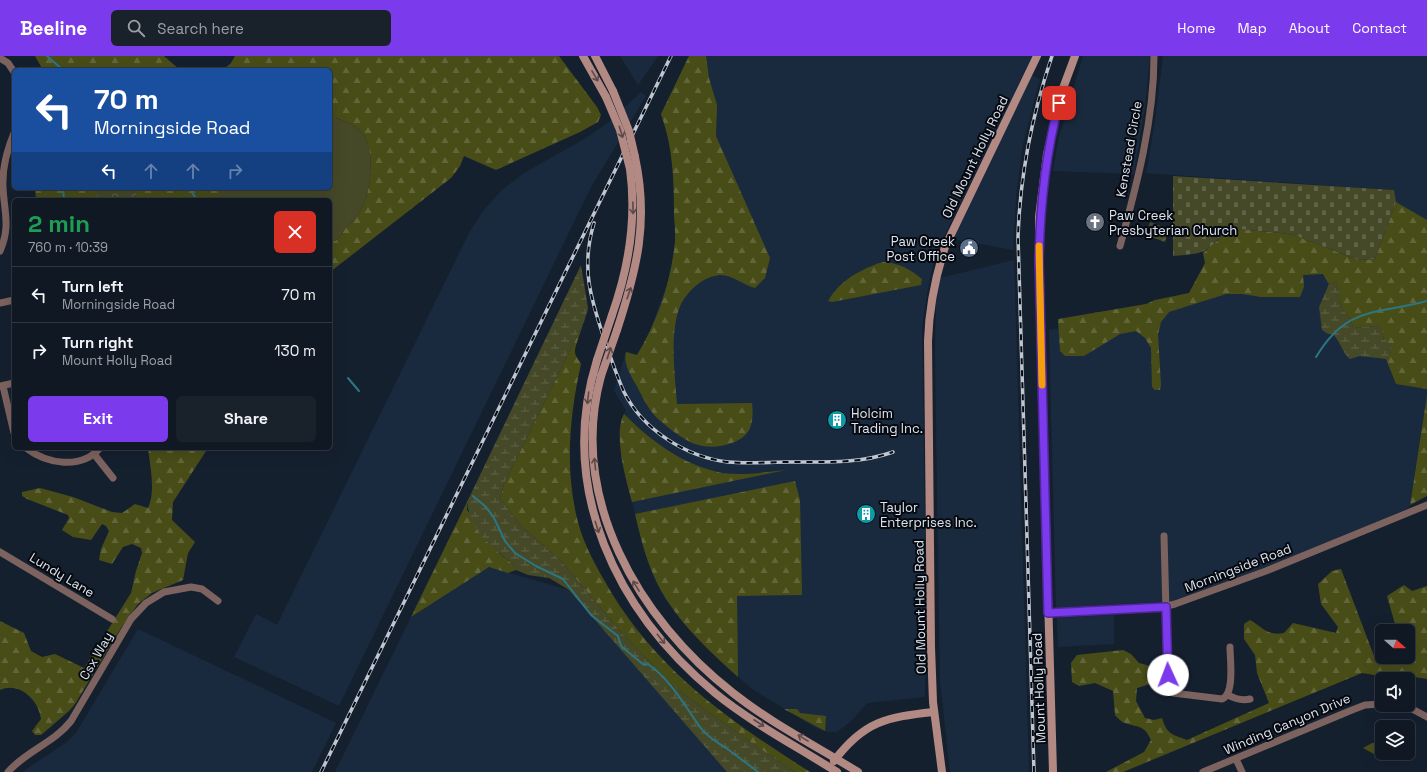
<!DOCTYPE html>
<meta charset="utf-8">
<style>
:root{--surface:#101823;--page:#19212b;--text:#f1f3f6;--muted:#9ca0a6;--line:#303741;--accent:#7c3aed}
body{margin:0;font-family:"Space Grotesk",sans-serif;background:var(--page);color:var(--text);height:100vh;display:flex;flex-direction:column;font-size:15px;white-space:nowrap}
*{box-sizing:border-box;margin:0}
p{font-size:13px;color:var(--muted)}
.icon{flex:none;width:22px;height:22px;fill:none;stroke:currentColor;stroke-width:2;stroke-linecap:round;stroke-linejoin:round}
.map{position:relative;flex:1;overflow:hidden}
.details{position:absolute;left:12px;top:142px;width:320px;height:252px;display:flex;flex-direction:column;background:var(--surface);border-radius:6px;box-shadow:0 4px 16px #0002,0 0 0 1px var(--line)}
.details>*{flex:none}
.top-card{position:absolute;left:12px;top:12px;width:320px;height:122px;border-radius:6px;box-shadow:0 4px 16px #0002,0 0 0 1px var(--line);background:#1a4fa0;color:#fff;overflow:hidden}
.needle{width:26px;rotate:111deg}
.controls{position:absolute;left:1375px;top:568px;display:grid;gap:8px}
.controls a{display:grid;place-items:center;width:40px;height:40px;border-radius:6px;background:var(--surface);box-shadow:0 4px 16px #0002,0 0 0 1px var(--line);font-size:20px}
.pin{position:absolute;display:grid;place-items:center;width:34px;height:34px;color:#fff;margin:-17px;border-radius:8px;box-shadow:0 2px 6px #0006}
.me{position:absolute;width:44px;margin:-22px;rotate:358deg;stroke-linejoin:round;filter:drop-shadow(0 0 3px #0008)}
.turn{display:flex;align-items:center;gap:14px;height:84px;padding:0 16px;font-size:18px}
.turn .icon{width:52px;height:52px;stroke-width:2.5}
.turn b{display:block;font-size:28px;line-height:34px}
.lanes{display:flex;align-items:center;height:38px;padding:0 16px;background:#0003;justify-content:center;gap:20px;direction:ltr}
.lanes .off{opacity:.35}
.round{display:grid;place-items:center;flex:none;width:42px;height:42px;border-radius:6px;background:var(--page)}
.summary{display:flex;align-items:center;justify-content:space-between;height:68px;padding:0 16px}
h1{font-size:24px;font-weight:600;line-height:30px;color:#1e9e55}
.cta{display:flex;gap:8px;margin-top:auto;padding:8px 16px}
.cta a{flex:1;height:46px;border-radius:6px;background:var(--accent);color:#fff;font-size:16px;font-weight:600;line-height:46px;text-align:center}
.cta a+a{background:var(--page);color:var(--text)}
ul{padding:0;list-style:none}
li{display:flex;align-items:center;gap:12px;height:56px;padding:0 16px;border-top:1px solid var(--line)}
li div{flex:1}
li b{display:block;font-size:15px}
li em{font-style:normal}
header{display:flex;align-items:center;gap:24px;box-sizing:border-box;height:56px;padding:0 20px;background:var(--accent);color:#fff}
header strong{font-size:19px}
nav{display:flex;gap:22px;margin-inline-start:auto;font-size:14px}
.search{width:280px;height:36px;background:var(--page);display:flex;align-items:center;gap:10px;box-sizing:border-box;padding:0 14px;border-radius:6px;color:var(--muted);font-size:15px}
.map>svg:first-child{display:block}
.built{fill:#1a2a3e}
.grass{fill:#454928}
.forest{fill:url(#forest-firs)}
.wetland{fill:url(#wetland-marsh)}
.cemetery{fill:url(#cemetery-stones)}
.park{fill:url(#park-crowns)}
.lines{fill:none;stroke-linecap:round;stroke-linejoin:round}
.stream{stroke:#2c7684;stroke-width:2}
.street{stroke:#7d635f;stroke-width:7}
.secondary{stroke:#b28a83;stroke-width:8}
.rail-casing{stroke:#bec6d2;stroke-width:3.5}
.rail{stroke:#060a10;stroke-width:2;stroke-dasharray:6;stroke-linecap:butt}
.secondary-bridge{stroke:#b28a83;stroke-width:8}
.oneway{stroke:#5c4a4a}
.route-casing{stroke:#51269a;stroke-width:10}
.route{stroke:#7c3aed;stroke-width:7}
.slow{stroke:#f59e0b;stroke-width:7}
.labels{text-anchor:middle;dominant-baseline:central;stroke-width:4;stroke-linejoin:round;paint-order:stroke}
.street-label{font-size:13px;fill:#dde4ef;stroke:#060a10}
.poi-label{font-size:13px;fill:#dde4ef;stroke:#060a10;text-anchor:start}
</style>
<header>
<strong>Beeline</strong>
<div class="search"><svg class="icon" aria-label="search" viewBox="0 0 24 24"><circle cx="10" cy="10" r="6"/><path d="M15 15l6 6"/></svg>Search here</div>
<nav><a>Home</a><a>Map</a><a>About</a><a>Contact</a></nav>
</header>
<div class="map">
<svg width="1427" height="716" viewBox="0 0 1427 716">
<defs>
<pattern id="forest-firs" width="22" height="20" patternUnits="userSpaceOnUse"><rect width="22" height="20" fill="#484d18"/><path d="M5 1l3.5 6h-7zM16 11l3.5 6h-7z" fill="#62663a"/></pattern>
<pattern id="wetland-marsh" width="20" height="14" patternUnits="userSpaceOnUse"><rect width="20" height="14" fill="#454928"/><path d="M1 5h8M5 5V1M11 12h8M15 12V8" fill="none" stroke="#5f6348"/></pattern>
<pattern id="cemetery-stones" width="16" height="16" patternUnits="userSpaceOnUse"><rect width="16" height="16" fill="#454928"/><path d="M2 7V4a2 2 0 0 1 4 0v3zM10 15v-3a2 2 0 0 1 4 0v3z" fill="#5f6348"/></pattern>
<pattern id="park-crowns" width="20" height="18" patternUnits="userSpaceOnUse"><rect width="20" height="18" fill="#454928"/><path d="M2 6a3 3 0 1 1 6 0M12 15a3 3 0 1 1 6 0" fill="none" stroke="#5f6348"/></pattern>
</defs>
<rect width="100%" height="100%" fill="#15202f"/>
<g class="built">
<path d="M620,0h38l-20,29z"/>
<path d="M689,0h343l-97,199 -8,39 -5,33 4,267 -1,103 -58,6 -16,18 -14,11h-9l-12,-4 -64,-39 -37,-33 -51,-59 -11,-21 -10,-32 -22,-85v-39l5,-10 -12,-19 12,-39 11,3 11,-19 19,-52 8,-35 -1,-69 -3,-32 -10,-34z"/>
<path d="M1083,0h67l-5,50 -11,68 -81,-3 6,-34z"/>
<path d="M1163,0h264v339l-18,113 -141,60 -96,33 -116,7 -7,-278 98,-15 132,-40 96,-16 19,-69 -248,-17 9,-52z"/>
<path d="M1031,19l9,4 -17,65 -7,53 -3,53 -60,-11z"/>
<path d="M641,36l5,4 -55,91 -252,519 -105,-49 22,-43 21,11 192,-392 14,-22 19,-21 22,-17 62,-35 23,-16z"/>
<path d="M1014,204l15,512h-79l-10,-92 -5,-326 1,-55 4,-21z"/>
<path d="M489,511l80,23 18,2 34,40 53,55 121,85h-460l76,-155z"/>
<path d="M1114,559v29l-56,3 -1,-29z"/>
<path d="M138,573l198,94 -24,49h-290l45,-30 9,-9z"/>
</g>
<path class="grass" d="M330,60c11,4 24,7 32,17 15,20 9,63 -4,82 -4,6 -9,9 -13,14 -4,6 -7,13 -15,13v-42h-107l-3,-3v-9h110z"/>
<g class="forest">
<path d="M35,0h129l16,14h-137z"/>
<path d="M235,0h324l38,51 4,8 -3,7 -18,10 -84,38 -32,-14 -4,10 -9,12 -121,94v-30c8,0 11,-7 15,-13 4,-5 9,-8 13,-14 13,-19 19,-62 4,-82 -8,-10 -21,-13 -32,-17v-46h-107l8,-7z"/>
<path d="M689,0h17l3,22 8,27 -1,31 54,122 -5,20 -10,10c-12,-3 -22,-13 -35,-13 -18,1 -37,19 -42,37 -8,26 -3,65 -1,92l75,-1c1,8 1,17 -2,25 -6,16 -36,22 -51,17 -14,-3 -30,-17 -41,-26 -10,-9 -16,-24 -23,-36 -5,-9 -12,-21 -9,-31l11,3c19,-31 33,-70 37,-106 2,-11 1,-22 0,-33 0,-36 -1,-69 -13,-102z"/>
<path d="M35,132h71l-4,12h-66z"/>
<path d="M131,132h89v9l3,3h-89z"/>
<path d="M1396,146l31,18v169l-31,-5 -10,-25 5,-7 -7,-13 -3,-11 -4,-2 -24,2c-2,-13 -9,-13 -12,-23 -3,-7 -2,-15 -5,-23l-7,2 -6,-10 -20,1 1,12 -4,10h-39l-19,-3h-16l-57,18 -8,10 -3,12 3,51 -1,5h-5l-3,-3 -1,-39 -6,-10 -9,-7 -16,3 -36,22h-19l-5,-5 -2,-32 88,-15 9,-4 34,-7 16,-30 -2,-10 15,-13 10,-12 53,5 13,2 64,25 17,-1z"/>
<path d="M883,206c17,1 26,7 39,17l-1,6 -89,17 -4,-1c12,-21 33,-32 55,-39z"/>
<path d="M588,252c-2,11 -14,39 -13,44 0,4 4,8 6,12 -11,49 -16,100 -5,150 5,24 16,45 28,66 50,89 123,139 206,192h-15l-35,-23 -86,-62 -53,-55 -61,-72 -39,-34 -21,-28 4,-14 80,-162z"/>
<path d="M1427,339v101l-17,9z"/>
<path d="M624,358c28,28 59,51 98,59 21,3 44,-1 64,-3l-154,32c-6,-22 -19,-68 -8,-88z"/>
<path d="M148,392h60l-35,54 -1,18 23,22 -7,11 -5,27 -31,13 -14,11 -17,24 -46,76 -6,7 -28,24h-6l-3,-4 9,-12c-2,-19 -22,-38 -41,-29v-69l24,12 7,18 11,6 13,-3 29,14 47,-75 5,-22 6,-18 -1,-5 -9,-4 -9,3 -11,17 -13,-4 2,-11 8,-18 -3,-5 -4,-2 -11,16 -18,-3 -11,-7 7,-12 -1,-3 -41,-16 -5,-3v-4l18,-4 33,9 39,15 10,1 13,-9 13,4c8,-17 2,-42 0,-60z"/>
<path d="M795,425l5,19 2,95 -65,1 1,81c-31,-28 -67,-61 -84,-101 -9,-19 -14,-41 -19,-62z"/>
<path d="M468,444l-1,10 32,43 15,12 2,5 -8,3 -19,-6 -78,50z"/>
<path d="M1341,513l33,87 8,-4v5h26v-26h-11l-10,-35 17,-11 8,6 15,-5v93l-18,-3 -17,2 -30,-5 -239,99h-17l38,-20 7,-12c-7,-16 -13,-12 -26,-17 -4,-1 -7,-5 -10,-8l-2,-24 -18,-8 -16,3 -7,-4 -1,-19 6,-8 46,-5 8,4 8,9 15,4 6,5 -3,10 -20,6 -1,13 9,17 9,2 8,-2c5,17 10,16 25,22l82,-37 -12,-30 -2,-18 -11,-16v-15l6,-4c14,8 17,16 34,13l9,-10 43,10 2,-6 -17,-23 -3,-20 14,-13z"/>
<path d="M784,653h13l3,4 26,3 -1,15z"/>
<path d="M1372,687h10v10h26v-4v4l-8,2 -26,-1 -11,-6z"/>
</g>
<g class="wetland">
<path d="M581,209l7,43 -4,14 -80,162 -4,14 21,28 39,34 61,72 53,55 86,62 35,23h-68l-158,-182 -20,-12 -21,-3 -12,-5 -2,-5c-20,-17 -48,-36 -46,-65z"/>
<path d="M1336,226c3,8 2,16 5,23 3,10 10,10 12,23l24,-2 4,2 3,11 8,7 -1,6 -5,7 -26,-3 -10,3c-7,-5 -10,-18 -17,-25h-5l-6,-4 -3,-23 10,-23z"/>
</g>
<path class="cemetery" d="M1173,120l221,14 2,12 -21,57 -17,1 -64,-25 -13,-2 -53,-5c-23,26 -21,25 -55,28z"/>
<g class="park">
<path d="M100,132h36l1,12h-38l-3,-8z"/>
<path d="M1150,166l19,7 -4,13 -19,-7z"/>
</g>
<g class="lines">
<g class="stream">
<path d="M47,0l16,14"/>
<path d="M63,132l1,12"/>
<path d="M189,132l8,12"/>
<path d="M1316,301c31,-52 60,-42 111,-56"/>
<path d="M348,322l11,13"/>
<path d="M473,440l13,11 8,11 11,23 10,12 21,13 27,13 28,36 27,21 3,10 23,19 4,-1c24,17 36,41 52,63 7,10 17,15 26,21 11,8 22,16 32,24"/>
</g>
<g class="street">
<path d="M0,2l8,5 6,9"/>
<path d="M1120,190c17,-62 34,-126 34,-190"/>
<path d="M0,195c11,-25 4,-39 3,-64 -1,-19 4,-37 11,-54"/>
<path d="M0,247l14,-3"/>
<path d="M0,330l14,-3"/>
<path d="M3,330l11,47"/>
<path d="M26,392c21,16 55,22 74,0"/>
<path d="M94,398l19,24"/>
<path d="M1164,480l4,152 5,5 49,6c13,-5 8,-40 8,-52"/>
<path d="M0,496l112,67"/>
<path d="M1048,557l111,-5 16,-4 91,-33 161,-66"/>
<path d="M1228,639c7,4 13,6 22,4"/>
<path d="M1399,649l15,5 13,7"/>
<path d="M1236,703l6,13"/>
<path d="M8,716c18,-21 46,-29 63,-51l60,-102 15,-16 18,-11 27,-5 11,2 16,12"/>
<path d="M1203,716l149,-62 13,-5 17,-1"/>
</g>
<g class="secondary">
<path d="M583,0l23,41"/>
<path d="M595,0l18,35"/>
<path d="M612,259c17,-48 25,-95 18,-146"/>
<path d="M617,274c20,-61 32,-109 18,-173"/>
<path d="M597,304c-40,129 19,251 118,333 37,30 81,53 122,79"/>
<path d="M601,320c-33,122 37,243 132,317 38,30 83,53 125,79"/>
<path d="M834,705c30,-40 53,-44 100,-49"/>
<path d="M942,716l-9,-70 -2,-55 -3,-306c1,-32 7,-63 17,-94l92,-191"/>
<path d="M1053,716l-10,-351 -4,-160v-44l8,-63 15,-63 13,-35"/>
</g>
<defs>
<g id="rail">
<path d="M594,167c-13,43 -4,74 10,115 6,18 12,36 20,54 19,38 62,65 104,70 20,2 41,0 61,0 35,0 70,2 104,-10"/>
<path d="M321,716l350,-716"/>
<path d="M1034,716l-16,-535c2,-63 14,-122 34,-181"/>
</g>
</defs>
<use href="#rail" class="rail-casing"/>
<use href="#rail" class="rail"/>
<g class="secondary-bridge">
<path d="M613,35l16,40 6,26"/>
<path d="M606,41l14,33 10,39"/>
<path d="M597,304l15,-45"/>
<path d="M601,320l16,-46"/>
</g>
</g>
<defs><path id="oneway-shaft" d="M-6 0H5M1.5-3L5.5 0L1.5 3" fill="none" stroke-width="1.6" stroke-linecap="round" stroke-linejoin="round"/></defs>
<g class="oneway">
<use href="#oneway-shaft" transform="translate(595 20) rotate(60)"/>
<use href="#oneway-shaft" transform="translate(621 76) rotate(73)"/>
<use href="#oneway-shaft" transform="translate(633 152) rotate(89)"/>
<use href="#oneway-shaft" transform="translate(629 237) rotate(-71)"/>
<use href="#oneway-shaft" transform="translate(609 297) rotate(-72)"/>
<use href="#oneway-shaft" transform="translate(588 342) rotate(97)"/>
<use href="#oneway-shaft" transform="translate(595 408) rotate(-96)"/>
<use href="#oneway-shaft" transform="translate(597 471) rotate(72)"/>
<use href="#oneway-shaft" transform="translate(636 530) rotate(-122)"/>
<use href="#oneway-shaft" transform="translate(661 583) rotate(51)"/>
<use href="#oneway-shaft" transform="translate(759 667) rotate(33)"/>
<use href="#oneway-shaft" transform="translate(803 682) rotate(-148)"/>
</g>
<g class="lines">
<defs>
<path id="route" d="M1059,47c-14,53 -19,104 -20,158l9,352 118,-6 2,68"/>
</defs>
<use href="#route" class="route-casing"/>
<use href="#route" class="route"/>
<path class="slow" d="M1039,190l3,139"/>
</g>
<defs>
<symbol id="church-disc" viewBox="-11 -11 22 22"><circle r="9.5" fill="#6b7280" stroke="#060a10"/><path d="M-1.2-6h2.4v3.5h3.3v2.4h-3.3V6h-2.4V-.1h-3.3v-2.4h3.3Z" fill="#fff"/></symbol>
<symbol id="civic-disc" viewBox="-11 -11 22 22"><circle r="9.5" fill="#5c6f8a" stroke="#060a10"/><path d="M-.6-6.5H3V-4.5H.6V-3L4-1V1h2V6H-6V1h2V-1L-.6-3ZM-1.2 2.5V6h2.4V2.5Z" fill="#fff"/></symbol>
<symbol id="building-disc" viewBox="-11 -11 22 22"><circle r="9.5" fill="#0f9aa8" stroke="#060a10"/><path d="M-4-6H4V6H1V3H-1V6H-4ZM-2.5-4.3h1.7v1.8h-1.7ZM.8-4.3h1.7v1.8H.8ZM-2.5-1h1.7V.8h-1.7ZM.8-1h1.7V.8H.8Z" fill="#fff"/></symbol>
</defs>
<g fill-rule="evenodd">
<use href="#church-disc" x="1084" y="155" width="22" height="22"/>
<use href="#civic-disc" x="958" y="181" width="22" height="22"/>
<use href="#building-disc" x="826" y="353" width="22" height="22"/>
<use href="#building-disc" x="855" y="447" width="22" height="22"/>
</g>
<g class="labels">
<g class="street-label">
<text transform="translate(1129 93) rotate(-80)">Kenstead Circle</text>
<text transform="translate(975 101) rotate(-64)">Old Mount Holly Road</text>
<text transform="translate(1238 512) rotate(-21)">Morningside Road</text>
<text transform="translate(62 519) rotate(31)">Lundy Lane</text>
<text transform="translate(920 551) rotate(-91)">Old Mount Holly Road</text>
<text transform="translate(96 600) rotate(-60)">Csx Way</text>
<text transform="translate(1039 632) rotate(-92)">Mount Holly Road</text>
<text transform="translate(1287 668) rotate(-23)">Winding Canyon Drive</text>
</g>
<g class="poi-label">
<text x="1109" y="159">Paw Creek<tspan x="1109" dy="15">Presbyterian Church</tspan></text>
<text x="955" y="185" text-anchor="end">Paw Creek<tspan x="955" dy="15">Post Office</tspan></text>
<text x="851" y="357">Holcim<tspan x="851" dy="15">Trading Inc.</tspan></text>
<text x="880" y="451">Taylor<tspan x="880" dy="15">Enterprises Inc.</tspan></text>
</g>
</g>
</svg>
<div class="controls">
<a><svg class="needle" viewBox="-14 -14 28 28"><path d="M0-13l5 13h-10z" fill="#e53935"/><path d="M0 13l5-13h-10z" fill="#9ca0a6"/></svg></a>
<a><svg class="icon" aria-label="sound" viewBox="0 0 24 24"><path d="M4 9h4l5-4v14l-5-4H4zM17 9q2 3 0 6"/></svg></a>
<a><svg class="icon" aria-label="layers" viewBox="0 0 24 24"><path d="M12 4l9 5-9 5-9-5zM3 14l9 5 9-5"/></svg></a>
</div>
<div class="pin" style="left:1059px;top:47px;background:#d93025"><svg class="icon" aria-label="arrive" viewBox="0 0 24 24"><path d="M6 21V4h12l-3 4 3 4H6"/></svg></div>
<svg class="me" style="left:1168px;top:619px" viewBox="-20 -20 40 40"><circle r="19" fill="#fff"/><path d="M0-13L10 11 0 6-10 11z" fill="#7c3aed"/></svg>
<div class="top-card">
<div class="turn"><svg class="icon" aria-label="left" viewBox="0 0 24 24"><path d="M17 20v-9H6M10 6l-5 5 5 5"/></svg><div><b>70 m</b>Morningside Road</div></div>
<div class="lanes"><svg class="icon" aria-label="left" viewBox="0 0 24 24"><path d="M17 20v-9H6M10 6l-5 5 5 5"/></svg><svg class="icon off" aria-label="ahead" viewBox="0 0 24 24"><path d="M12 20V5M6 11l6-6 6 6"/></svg><svg class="icon off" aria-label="ahead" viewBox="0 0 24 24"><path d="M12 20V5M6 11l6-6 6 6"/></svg><svg class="icon off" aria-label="right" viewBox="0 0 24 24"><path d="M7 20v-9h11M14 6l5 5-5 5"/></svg></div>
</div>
<section class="details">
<div class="summary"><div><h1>2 min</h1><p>760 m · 10:39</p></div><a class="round" style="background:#d93025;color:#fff"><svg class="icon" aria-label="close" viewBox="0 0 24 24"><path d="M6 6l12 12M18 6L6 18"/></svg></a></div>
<ul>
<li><svg class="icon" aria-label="left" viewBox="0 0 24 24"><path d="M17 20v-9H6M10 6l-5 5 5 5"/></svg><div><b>Turn left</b><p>Morningside Road</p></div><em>70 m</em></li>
<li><svg class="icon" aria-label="right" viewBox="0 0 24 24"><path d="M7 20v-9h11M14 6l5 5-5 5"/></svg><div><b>Turn right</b><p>Mount Holly Road</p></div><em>130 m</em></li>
</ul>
<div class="cta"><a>Exit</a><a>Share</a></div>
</section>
</div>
